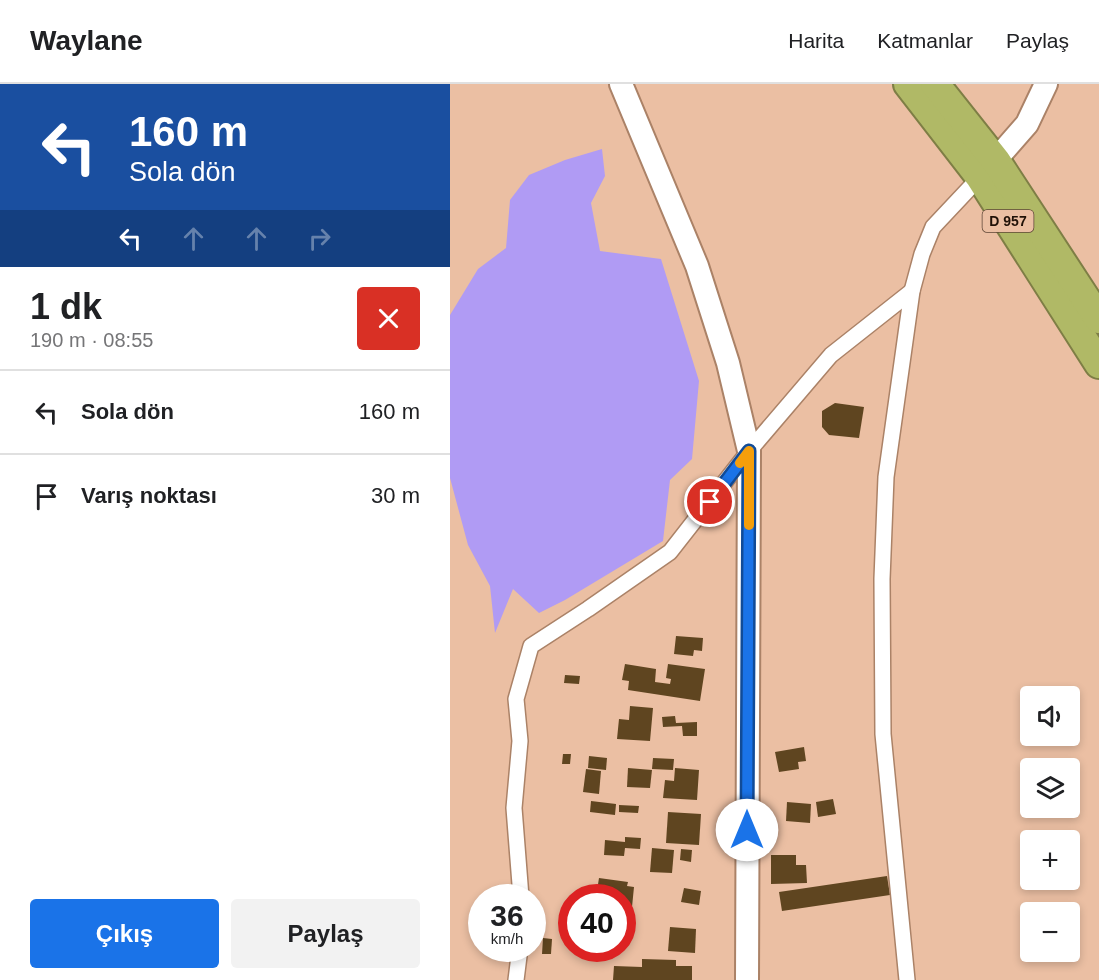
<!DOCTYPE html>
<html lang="tr">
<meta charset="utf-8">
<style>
:root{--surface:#fff;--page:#f2f2f2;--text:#202124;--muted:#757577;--line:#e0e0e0;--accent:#1a73e8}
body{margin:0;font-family:Helvetica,sans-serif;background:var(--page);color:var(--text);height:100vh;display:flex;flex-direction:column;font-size:22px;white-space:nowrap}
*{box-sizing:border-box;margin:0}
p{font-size:20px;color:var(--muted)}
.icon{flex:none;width:33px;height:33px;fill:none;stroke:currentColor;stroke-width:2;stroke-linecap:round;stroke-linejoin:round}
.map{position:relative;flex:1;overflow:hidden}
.drawer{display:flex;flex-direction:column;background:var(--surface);width:450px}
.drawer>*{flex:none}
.guide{background:#1a4fa0;color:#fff;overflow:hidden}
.tools{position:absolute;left:570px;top:602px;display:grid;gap:12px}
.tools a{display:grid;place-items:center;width:60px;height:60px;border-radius:6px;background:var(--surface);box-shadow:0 3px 9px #0003;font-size:30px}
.speed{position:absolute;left:18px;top:800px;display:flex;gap:12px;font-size:30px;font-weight:700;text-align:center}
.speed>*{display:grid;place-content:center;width:78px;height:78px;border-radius:50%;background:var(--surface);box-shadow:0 3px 9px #0003;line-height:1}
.speed small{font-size:15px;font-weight:400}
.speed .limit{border:9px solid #d22;background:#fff;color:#111}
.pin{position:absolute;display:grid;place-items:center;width:51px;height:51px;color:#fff;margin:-26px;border:3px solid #fff;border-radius:50%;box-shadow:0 2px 6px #0007}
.me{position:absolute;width:66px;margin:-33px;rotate:0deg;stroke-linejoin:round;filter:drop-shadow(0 0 4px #0008)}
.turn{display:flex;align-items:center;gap:21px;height:126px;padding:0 30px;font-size:27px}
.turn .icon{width:78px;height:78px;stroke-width:2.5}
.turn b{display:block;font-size:42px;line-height:51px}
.lanes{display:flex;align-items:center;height:57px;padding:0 30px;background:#0003;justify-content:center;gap:30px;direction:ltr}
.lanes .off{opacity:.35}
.round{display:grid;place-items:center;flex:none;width:63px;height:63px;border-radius:6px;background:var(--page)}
.headline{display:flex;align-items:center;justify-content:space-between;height:102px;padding:0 30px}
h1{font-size:36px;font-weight:800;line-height:45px}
.cta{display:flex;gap:12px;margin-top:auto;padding:12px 30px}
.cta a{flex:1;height:69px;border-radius:6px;background:var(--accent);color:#fff;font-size:24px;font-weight:800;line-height:69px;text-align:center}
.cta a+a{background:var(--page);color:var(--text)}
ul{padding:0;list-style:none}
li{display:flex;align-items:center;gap:18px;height:84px;padding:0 30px;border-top:2px solid var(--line)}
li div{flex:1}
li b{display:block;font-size:22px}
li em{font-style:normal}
header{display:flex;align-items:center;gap:36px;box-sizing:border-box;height:84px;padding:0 30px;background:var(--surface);border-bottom:2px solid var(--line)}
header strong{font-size:28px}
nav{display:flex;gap:33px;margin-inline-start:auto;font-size:21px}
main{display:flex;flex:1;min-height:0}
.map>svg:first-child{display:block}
.water{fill:#b09bf4}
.building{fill:#5f4520}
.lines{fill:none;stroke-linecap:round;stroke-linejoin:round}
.street-casing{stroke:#ab8267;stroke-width:18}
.secondary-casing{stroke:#ab8267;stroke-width:26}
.highway-casing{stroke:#7e7e45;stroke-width:32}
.street{stroke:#fff;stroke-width:15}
.secondary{stroke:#fff;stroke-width:22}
.highway{stroke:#b0b966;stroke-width:28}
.route-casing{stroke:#114b97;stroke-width:15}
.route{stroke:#1a73e8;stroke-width:10}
.slow{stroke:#f59e0b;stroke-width:10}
.labels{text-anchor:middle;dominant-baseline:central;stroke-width:6;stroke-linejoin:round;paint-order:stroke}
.shield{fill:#ebbfa3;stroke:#5d4536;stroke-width:1.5}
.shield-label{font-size:14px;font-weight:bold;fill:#201107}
</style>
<header>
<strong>Waylane</strong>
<nav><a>Harita</a><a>Katmanlar</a><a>Paylaş</a></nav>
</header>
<main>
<section class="drawer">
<div class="guide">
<div class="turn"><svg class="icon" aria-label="left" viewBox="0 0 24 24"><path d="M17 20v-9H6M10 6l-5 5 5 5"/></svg><div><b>160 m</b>Sola dön</div></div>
<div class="lanes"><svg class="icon" aria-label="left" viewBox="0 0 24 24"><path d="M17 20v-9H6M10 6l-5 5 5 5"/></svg><svg class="icon off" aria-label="ahead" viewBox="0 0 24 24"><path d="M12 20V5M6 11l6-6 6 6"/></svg><svg class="icon off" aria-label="ahead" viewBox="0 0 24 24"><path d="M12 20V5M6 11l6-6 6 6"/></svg><svg class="icon off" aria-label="right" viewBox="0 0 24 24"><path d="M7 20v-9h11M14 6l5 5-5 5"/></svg></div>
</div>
<div class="headline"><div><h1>1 dk</h1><p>190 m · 08:55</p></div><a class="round" style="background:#d93025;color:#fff"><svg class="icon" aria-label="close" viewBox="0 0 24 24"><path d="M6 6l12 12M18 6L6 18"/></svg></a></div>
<ul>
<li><svg class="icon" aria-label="left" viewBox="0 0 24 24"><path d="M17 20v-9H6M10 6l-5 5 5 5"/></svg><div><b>Sola dön</b></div><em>160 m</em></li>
<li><svg class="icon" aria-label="arrive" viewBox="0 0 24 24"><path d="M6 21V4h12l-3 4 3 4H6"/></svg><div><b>Varış noktası</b></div><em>30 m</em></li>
</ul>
<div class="cta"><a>Çıkış</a><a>Paylaş</a></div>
</section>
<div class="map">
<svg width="649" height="896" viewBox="0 0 649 896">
<rect width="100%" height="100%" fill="#ebbfa3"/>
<path class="water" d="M152,65l3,27 -14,27 9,48 61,8 38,122 -7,78 -22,21 -7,61 -98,59 -26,13 -26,-24 -18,44 -5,-47 -22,-41 -18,-67v-163l28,-46 28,-21 4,-48 19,-25 36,-15z"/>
<g class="building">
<path d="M385,319l29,4 -5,31 -30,-3 -7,-8v-16z"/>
<path d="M226,552l27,2 -1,13 -8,-1 -1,6 -19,-2z"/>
<path d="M175,580l31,5 -1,13 15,2 1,-5 -5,-1 2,-14 37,5 -5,32 -72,-11 1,-9 -7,-1z"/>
<path d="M115,591l15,1 -1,8 -15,-1z"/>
<path d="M180,622l23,2 -3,33 -33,-2 2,-20 10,1z"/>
<path d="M225,632l1,7 21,-1v14h-14l-1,-10 -19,1 -1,-10z"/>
<path d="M354,663l2,14 -8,1 1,7 -20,3 -4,-20z"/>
<path d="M113,670h8l-1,10h-8z"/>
<path d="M139,672l18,2 -1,12 -18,-2z"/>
<path d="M203,674l21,1 -1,11 -21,-1z"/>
<path d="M178,684l24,2 -2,18 -23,-1z"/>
<path d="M225,684l24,2 -2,30 -34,-2 2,-18 9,1z"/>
<path d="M136,685l15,2 -2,23 -16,-2z"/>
<path d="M383,715l3,15 -18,3 -2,-15z"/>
<path d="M141,717l25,3 -1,11 -25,-3z"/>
<path d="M337,718l24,2 -1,19 -24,-2z"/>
<path d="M169,721l20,1 -1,7 -19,-1z"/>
<path d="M218,728l33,2 -2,31 -33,-2z"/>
<path d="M175,753l16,1 -1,11 -15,-1 -1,8 -20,-1 1,-15 20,2z"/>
<path d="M202,764l22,2 -2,23 -22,-1z"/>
<path d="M231,765l11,1 -1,12 -11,-2z"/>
<path d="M321,771h25v10h10l1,18 -36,1z"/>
<path d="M437,792l3,19 -108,16 -3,-19z"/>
<path d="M149,794l29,4 -1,4 7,1 -2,20 -10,-1v-9h-26z"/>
<path d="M234,804l17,3 -2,14 -18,-3z"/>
<path d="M220,843l26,2 -1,24 -27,-2z"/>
<path d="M93,854l9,1 -1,15h-9z"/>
<path d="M192,875l34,1v6h16v14h-79l1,-14 28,1z"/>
</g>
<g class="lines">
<defs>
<g id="street">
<path d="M71,813l-7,-89 6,-67 -4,-42 15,-53 57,-37 82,-57 79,-101 82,-96 81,-64"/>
<path d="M66,896l4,-32"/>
<path d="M457,896l-24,-246 -1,-155 4,-102 26,-186 10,-37 11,-27 47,-50"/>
</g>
<g id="secondary">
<path d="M171,0l76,182 31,97 21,88 -2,529"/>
<path d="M535,88l42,-48 19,-40"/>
</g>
<g id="highway">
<path d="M458,0l72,93 119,187"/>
<path d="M485,0l61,77 103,158"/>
</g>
</defs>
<use href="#street" class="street-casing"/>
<use href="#secondary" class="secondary-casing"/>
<use href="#highway" class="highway-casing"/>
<use href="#street" class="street"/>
<use href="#secondary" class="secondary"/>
<use href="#highway" class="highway"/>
</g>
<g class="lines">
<defs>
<path id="route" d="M260,418l39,-51 -2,379"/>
</defs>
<use href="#route" class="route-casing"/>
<use href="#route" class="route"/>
<path class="slow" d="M290,379l9,-12v74"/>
</g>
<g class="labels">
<rect class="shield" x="532.5" y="126" width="51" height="22" rx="4.5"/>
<g class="shield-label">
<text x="558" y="137">D 957</text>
</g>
</g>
</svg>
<div class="tools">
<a><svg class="icon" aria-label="sound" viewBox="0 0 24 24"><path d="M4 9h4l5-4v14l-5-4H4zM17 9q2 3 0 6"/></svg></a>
<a><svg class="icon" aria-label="layers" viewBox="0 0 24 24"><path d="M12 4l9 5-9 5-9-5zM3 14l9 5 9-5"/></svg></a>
<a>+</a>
<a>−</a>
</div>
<div class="speed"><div>36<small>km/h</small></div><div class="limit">40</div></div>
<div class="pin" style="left:260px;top:418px;background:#d93025"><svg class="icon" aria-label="arrive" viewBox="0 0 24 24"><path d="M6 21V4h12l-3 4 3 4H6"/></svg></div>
<svg class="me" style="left:297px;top:746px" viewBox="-20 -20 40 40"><circle r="19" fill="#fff"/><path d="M0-13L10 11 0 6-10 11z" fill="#1a73e8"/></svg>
</div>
</main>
